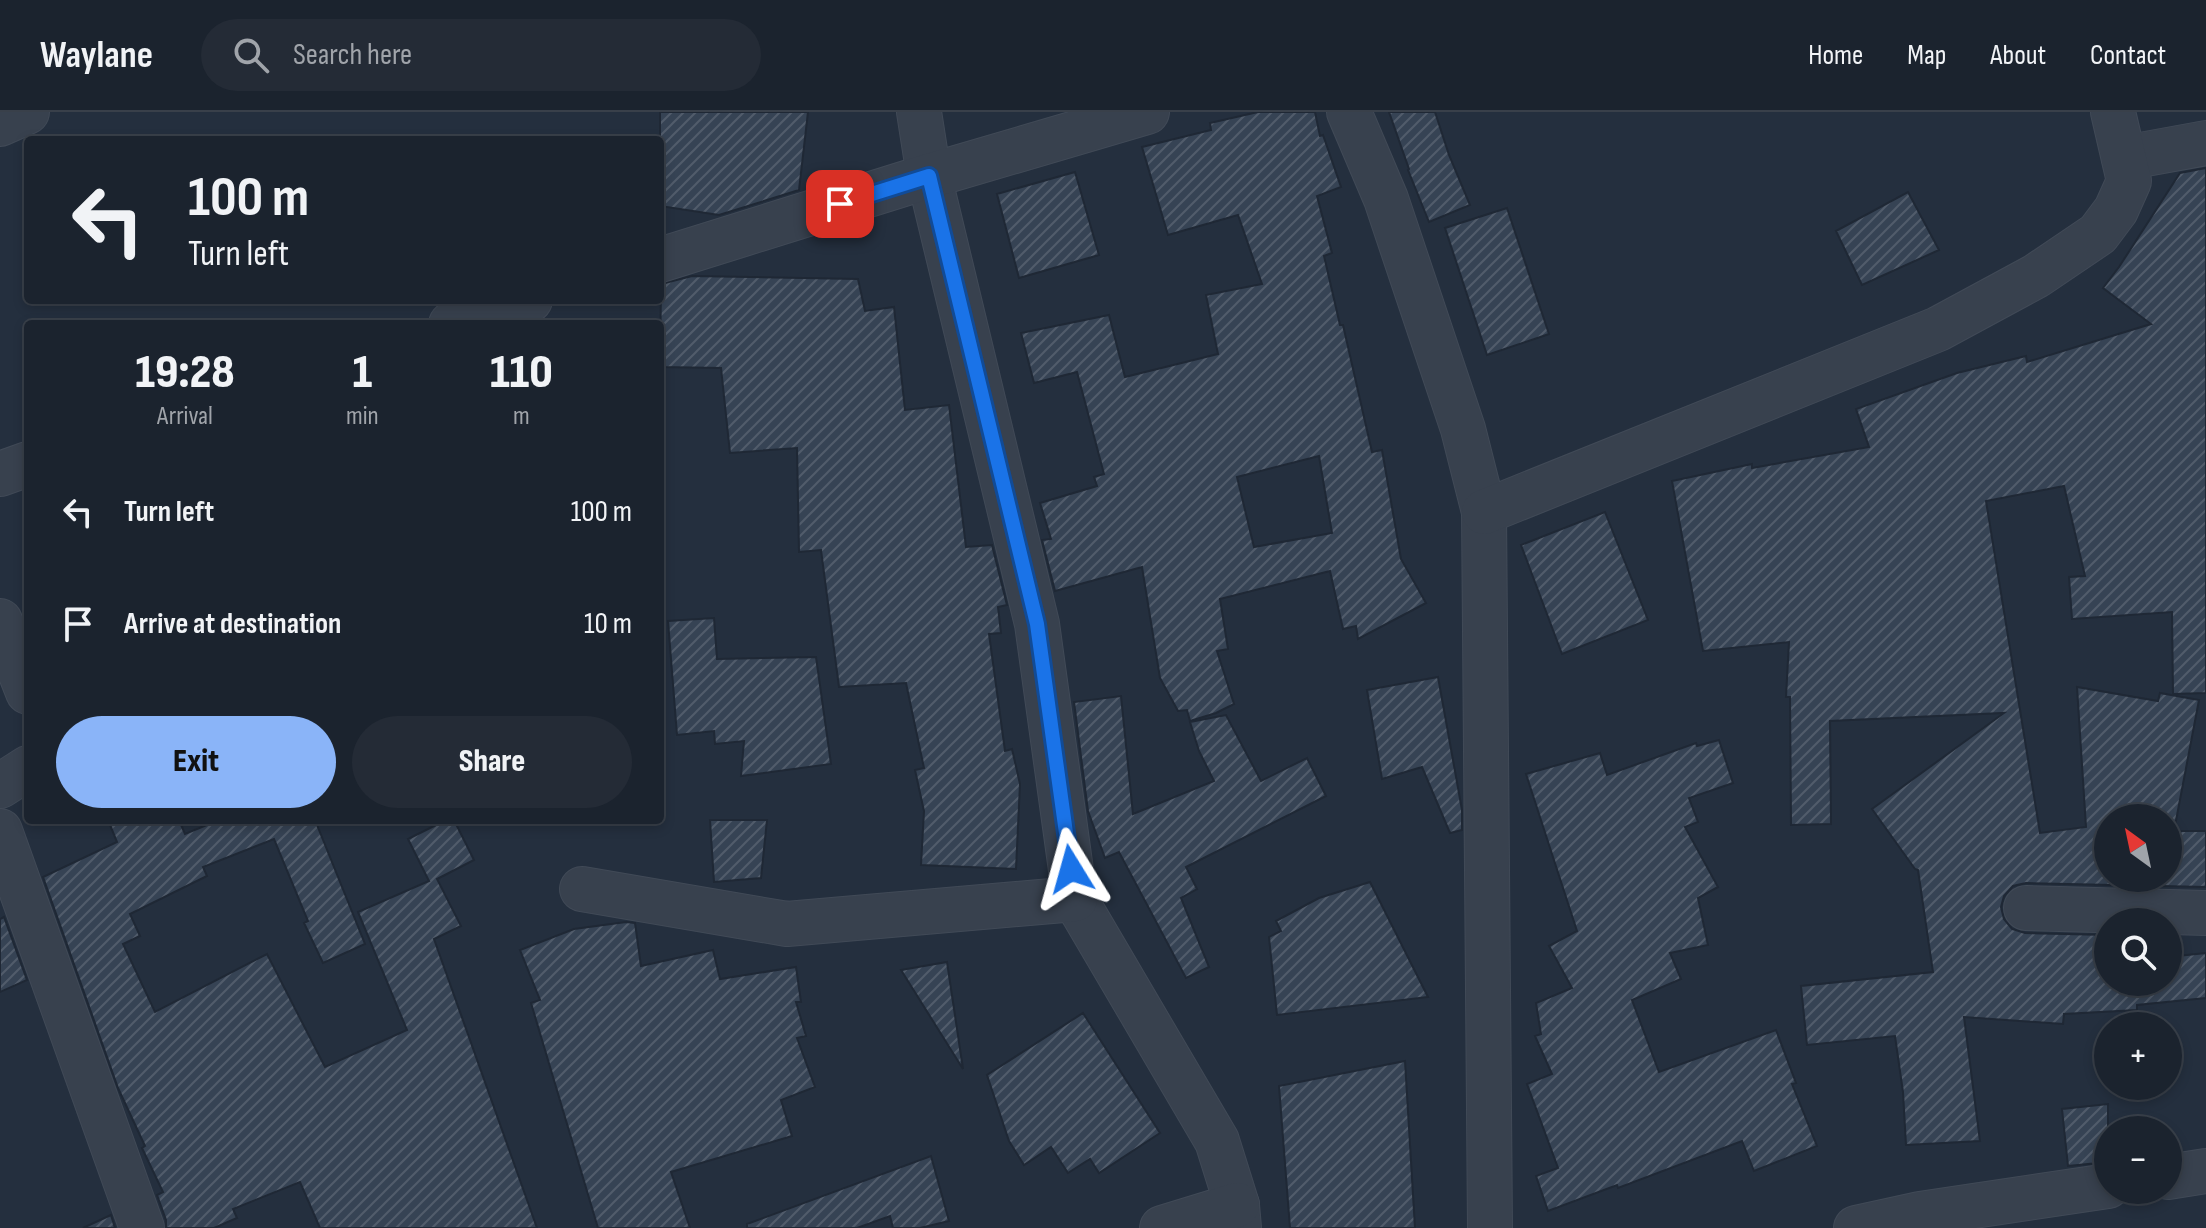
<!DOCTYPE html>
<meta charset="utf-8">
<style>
:root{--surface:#1b232e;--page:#242b36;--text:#f1f3f6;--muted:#a0a4aa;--line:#39404a;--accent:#8ab4f8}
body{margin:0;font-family:"Sofia Sans Condensed",sans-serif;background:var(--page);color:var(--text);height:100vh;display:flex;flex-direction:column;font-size:30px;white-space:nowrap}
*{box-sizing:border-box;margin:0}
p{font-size:26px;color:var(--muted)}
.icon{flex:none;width:44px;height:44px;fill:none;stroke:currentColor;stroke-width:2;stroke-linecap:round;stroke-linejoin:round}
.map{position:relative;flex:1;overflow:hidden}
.sheet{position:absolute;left:24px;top:208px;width:640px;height:504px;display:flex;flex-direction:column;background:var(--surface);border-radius:8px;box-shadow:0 4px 12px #0003,0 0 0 2px var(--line)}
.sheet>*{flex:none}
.banner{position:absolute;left:24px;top:24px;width:640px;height:168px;border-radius:8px;box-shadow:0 4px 12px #0003,0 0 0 2px var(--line);background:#1b232e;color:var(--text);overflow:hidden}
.needle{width:52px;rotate:327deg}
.controls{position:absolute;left:2094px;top:692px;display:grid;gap:16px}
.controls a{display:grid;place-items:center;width:88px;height:88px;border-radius:50%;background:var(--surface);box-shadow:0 4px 12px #0003,0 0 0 2px var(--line);font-size:40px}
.pin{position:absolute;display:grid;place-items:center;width:68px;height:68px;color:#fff;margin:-34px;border-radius:16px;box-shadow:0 4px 12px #0006}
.me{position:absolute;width:88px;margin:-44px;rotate:352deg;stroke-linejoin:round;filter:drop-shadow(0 0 6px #0008)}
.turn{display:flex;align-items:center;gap:28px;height:168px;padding:0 32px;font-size:36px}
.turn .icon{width:104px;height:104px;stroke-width:2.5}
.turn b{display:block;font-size:56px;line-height:68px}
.eta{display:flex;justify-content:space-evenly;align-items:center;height:136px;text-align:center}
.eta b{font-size:48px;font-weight:800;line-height:56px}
.action{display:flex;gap:16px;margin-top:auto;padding:16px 32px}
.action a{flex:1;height:92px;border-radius:48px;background:var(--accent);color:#111;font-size:32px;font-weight:800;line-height:92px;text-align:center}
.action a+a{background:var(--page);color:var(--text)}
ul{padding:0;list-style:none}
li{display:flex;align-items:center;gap:24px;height:112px;padding:0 32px}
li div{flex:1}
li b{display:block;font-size:30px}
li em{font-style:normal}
header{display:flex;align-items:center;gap:48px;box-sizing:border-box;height:112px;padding:0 40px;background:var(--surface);border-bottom:2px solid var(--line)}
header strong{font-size:38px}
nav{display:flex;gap:44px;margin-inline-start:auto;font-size:28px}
.search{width:560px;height:72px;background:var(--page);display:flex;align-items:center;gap:20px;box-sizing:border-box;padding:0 28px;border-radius:44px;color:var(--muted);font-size:30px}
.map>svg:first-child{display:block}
.building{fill:url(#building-hatch);stroke:#1f2835;stroke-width:2;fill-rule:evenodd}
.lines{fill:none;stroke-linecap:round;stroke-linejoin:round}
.minor-casing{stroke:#414a57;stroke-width:46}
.minor{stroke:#38414e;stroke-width:44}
.route-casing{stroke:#114b97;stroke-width:20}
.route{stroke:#1a73e8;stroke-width:14}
</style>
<header>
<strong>Waylane</strong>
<div class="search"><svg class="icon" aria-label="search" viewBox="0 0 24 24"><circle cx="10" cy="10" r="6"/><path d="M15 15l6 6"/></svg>Search here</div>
<nav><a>Home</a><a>Map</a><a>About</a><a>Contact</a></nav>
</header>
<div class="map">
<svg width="2206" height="1116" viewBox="0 0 2206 1116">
<defs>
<pattern id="building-hatch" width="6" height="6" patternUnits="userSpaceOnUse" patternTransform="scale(2)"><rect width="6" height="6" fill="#364354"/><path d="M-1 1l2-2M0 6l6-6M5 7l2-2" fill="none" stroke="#515c6b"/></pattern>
</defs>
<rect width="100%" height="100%" fill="#242f3e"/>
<g class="building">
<path d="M660,0h148l-9,78 -80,25 -59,-9z"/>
<path d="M1258,0h57l5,24 3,-1 18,52 -24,9 15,57 -8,3 16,69h3l29,127 10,-2 19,109 25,44 -68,36 -2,-13 -13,3 -13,-58 -110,28 8,50 -11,2 17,53 -18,9 -26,8 -3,-11 -9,1 -18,-33 -18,-111 -87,24 -13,-51 9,-1 -11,-36 57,-17 -3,-9 10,-3 -27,-102 -43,11 -13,-50 88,-18 16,62 93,-23 -12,-59 56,-11 -24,-69 -70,20 -26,-88 69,-17 -1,-7zM1319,344l13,77 -78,14 -17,-70z"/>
<path d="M1389,0h46l14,43 21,50 -41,17 -21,-52 1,-1z"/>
<path d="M2206,56v525l-33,1 -1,-82 -100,7 -3,-42 16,-1 -21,-90 -78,15 54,332 46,-6 -9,-140 81,14 2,-8 39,7 -25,131h32v56l-180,-4 -13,3 -9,10 -3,11 3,12 8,10 13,4 83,2v47h60v-25l38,-4v45l-69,7v5l-73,4 -1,10 -99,-7 16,124 -74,4 -3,-53 -8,-56 -88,9 -6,-59 132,-14 -15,-102 -3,-1 -43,-60 132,-96 -174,8 1,103 -40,1 -1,-128h-4l3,-55 -86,9 -31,-170 80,-17v4l117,-21 -13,-38 101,-36 69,-17 1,6 124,-38 -48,-36 16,-21 61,-94zM2108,706h60v60h-60z"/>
<path d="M1075,60l24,83 -80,23 -22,-84z"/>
<path d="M1908,80l31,58 -77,35 -26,-54z"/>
<path d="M1507,96l42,126 -62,21 -42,-127z"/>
<path d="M692,164l166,3 7,32 29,-4 11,103 44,-5 17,142 26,-2 15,60 -9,2 3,26 -12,1 16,117 7,-2 8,35 -4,85 -95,-4 3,-54 -9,-41 9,-2 -18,-85 -67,4 -18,-137 -22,2 -2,-104 -67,5 -9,-85 -61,-1 1,-83z"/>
<path d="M1605,400l43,108 -86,34 -41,-109z"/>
<path d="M714,506l3,41 99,-2 15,107 -90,12 3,-35 -29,3 -1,-13 -37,4 -9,-114z"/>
<path d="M1438,565l24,133v20l-12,3 -28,-66 -40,12 -15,-89z"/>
<path d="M1121,584l12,118 81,-33 -15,-30 -9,-29 36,-7 35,66 46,-23 19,38 -140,71 11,22 -16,9 28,69 -23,11 -67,-126 -14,6 -17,-47 -14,-109z"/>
<path d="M1719,628l14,43 -44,15 9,24 -13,5 33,60 -20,11 10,47 -38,8 11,26 -49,21 27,72 117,-42 20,53 -4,1 25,62 -63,25 -12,-30 -124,47 -1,-3 -69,26 -12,-35 22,-8 -31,-84 25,-10 -17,-38 6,-2 -5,-31 36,-15 -23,-42 28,-15 -51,-157 74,-21 7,22 89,-32 1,3z"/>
<path d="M108,708h71l6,14 34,-14h96l50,124 -42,19 -19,-40 4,-2 -34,-82 -71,28 4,9 -77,38 10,22 -17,8 32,68 112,-58 58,113 82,-37 -49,-118 71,-31 -21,-42 38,-19h8l20,40 -37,19 24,47 -27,13 103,289h-217l-20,-46 -67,27 4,9 -23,10h-48v-8l-9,-25 6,-3 -21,-44 3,-2 -27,-58 -75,-211 74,-35z"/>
<path d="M710,708h57l-6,58 -47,4z"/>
<path d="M1370,770l58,115 -151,18 -8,-78 12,-6 -5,-10 43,-23z"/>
<path d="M4,805l23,63 -27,12v-73z"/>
<path d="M626,810l9,1 6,43 72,-16 7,29 76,-12 5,35h-5l10,34 -9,2 18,49 -34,13 11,36 -121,36 19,56h-92l-67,-225 9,-3 -20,-50 54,-21z"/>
<path d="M947,850l16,107 -62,-99z"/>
<path d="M1083,901l77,120 -61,40 -9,-14 -22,14 -17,-26 -27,18 -15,-24 -22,-66z"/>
<path d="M1405,949l10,167h-125l-11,-142z"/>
<path d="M2108,992v58l-40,4 -6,-57z"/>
<path d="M931,1044l18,65 -29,7h-27l-3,-12 -33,12h-110v-4z"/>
<path d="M111,1103l4,13h-32z"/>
</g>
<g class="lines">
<defs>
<g id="minor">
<path d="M919,0l10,64 108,448 38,275 142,242 20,64 2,23"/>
<path d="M1349,0l37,87 77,230 21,83 6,716"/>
<path d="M0,12l27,-12"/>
<path d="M2124,46l82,-15"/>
<path d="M660,148l269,-84 218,-64"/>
<path d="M451,212l79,-24"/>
<path d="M0,362l28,-10"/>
<path d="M1484,400l454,-183 98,-53 62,-42 18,-24 13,-29 -16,-69"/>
<path d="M0,509l28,71"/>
<path d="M0,674l28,-18"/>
<path d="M0,719l142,397"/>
<path d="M582,777l205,35 288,-25"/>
<path d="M2026,796l180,5"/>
<path d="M2168,1065l38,-6"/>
<path d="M1162,1116l75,-23"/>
<path d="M1856,1116l64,-14 188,-28"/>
</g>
</defs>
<use href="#minor" class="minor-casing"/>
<use href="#minor" class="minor"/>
</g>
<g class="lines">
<defs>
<path id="route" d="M840,92l89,-28 108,448 34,245"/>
</defs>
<use href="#route" class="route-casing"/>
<use href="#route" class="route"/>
</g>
</svg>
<div class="controls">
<a><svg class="needle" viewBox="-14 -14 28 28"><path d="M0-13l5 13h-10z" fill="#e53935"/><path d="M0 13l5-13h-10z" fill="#a0a4aa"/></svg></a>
<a><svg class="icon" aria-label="search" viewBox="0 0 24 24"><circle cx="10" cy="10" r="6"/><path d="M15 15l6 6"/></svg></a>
<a>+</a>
<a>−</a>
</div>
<div class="pin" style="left:840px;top:92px;background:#d93025"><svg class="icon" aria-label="arrive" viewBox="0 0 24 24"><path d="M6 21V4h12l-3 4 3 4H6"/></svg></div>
<svg class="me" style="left:1071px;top:757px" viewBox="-20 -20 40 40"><path d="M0-17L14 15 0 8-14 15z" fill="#1a73e8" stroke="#fff" stroke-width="4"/></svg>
<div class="banner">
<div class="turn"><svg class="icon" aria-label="left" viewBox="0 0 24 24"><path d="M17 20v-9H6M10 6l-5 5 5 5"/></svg><div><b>100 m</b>Turn left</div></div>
</div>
<section class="sheet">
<div class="eta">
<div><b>19:28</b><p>Arrival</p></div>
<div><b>1</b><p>min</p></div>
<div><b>110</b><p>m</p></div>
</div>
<ul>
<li><svg class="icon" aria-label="left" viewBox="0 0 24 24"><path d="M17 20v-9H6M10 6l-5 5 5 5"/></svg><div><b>Turn left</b></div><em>100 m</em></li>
<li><svg class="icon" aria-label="arrive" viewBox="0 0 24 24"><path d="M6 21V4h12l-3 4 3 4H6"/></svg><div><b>Arrive at destination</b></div><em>10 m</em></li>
</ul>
<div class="action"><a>Exit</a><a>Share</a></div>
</section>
</div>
